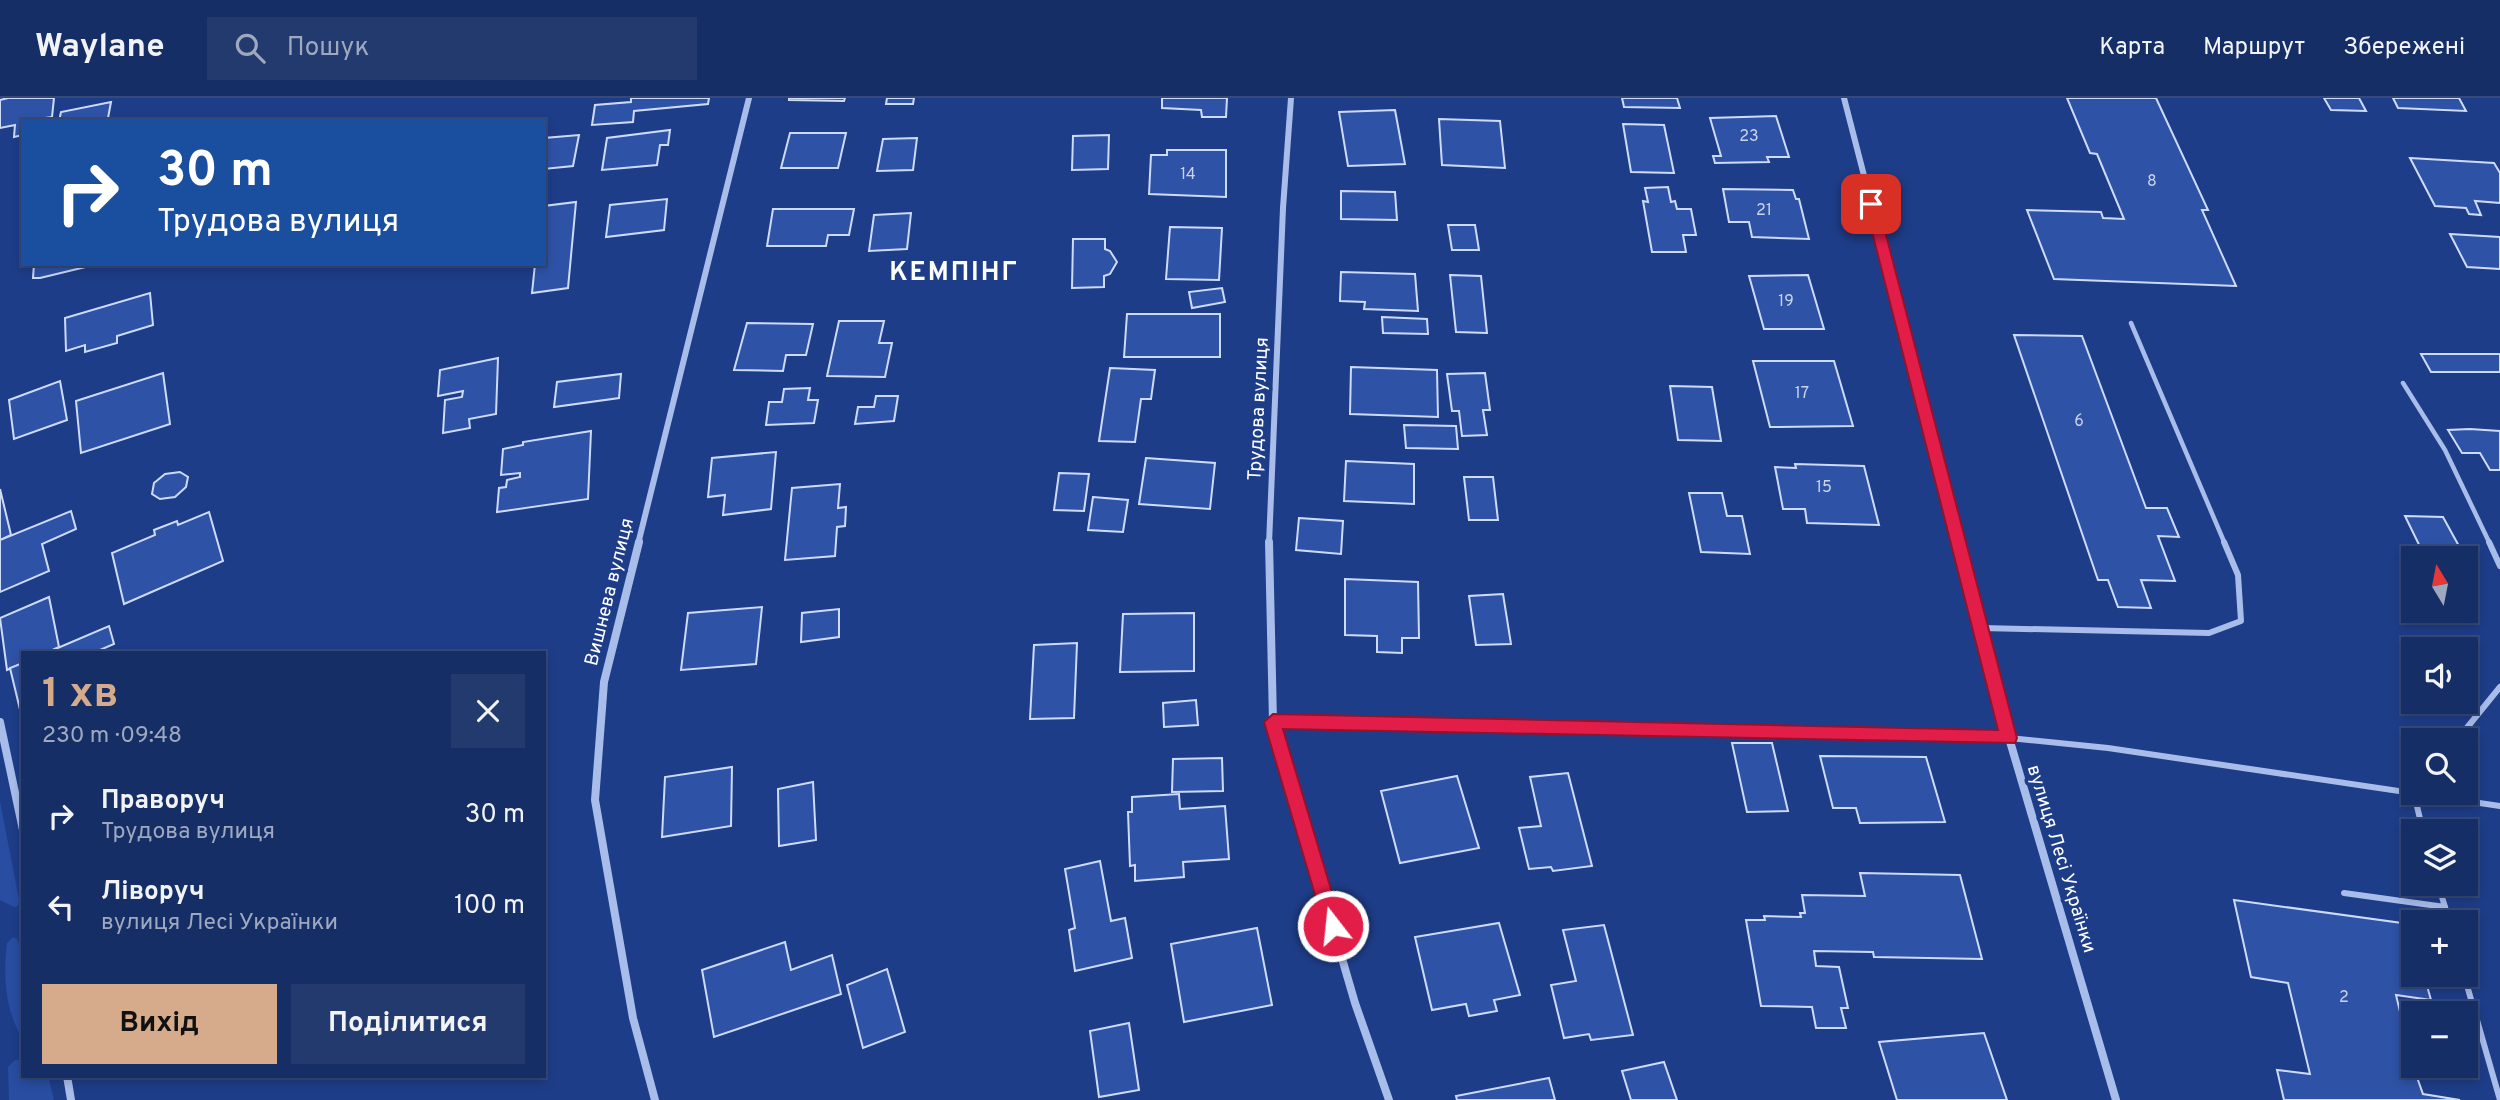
<!DOCTYPE html>
<html lang="uk">
<meta charset="utf-8">
<style>
:root{--surface:#162e66;--page:#233a6f;--text:#f1f3f6;--muted:#9ea8bf;--line:#354a7a;--accent:#d6ab8b}
body{margin:0;font-family:Overpass,sans-serif;background:var(--page);color:var(--text);height:100vh;display:flex;flex-direction:column;font-size:26px;white-space:nowrap}
*{box-sizing:border-box;margin:0}
p{font-size:23px;color:var(--muted)}
.icon{flex:none;width:38px;height:38px;fill:none;stroke:currentColor;stroke-width:2;stroke-linecap:round;stroke-linejoin:round}
.map{position:relative;flex:1;overflow:hidden}
.details{position:absolute;left:21px;top:553px;width:525px;height:427px;display:flex;flex-direction:column;background:var(--surface);border-radius:0px;box-shadow:0 4px 10px #0003,0 0 0 2px var(--line)}
.details>*{flex:none}
.hud{position:absolute;left:21px;top:21px;width:525px;height:147px;border-radius:0px;box-shadow:0 4px 10px #0003,0 0 0 2px var(--line);background:#1a4fa0;color:#fff;overflow:hidden}
.needle{width:46px;rotate:350deg}
.tools{position:absolute;left:2401px;top:448px;display:grid;gap:14px}
.tools a{display:grid;place-items:center;width:77px;height:77px;border-radius:0px;background:var(--surface);box-shadow:0 4px 10px #0003,0 0 0 2px var(--line);font-size:35px}
.pin{position:absolute;display:grid;place-items:center;width:60px;height:60px;color:#fff;margin:-30px;border-radius:14px;box-shadow:0 4px 10px #0006}
.me{position:absolute;width:77px;margin:-38px;rotate:344deg;stroke-linejoin:round;filter:drop-shadow(0 0 5px #0008)}
.turn{display:flex;align-items:center;gap:24px;height:147px;padding:0 21px;font-size:32px}
.turn .icon{width:91px;height:91px;stroke-width:2.5}
.turn b{display:block;font-size:49px;line-height:60px}
.round{display:grid;place-items:center;flex:none;width:74px;height:74px;border-radius:0px;background:var(--page)}
.overview{display:flex;align-items:center;justify-content:space-between;height:119px;padding:0 21px}
h1{font-size:42px;font-weight:700;line-height:52px;color:var(--accent)}
.cta{display:flex;gap:14px;margin-top:auto;padding:14px 21px}
.cta a{flex:1;height:80px;border-radius:0px;background:var(--accent);color:#111;font-size:28px;font-weight:700;line-height:80px;text-align:center}
.cta a+a{background:var(--page);color:var(--text)}
ul{padding:0;list-style:none}
li{display:flex;align-items:center;gap:21px;height:91px;padding:0 21px}
li div{flex:1}
li b{display:block;font-size:26px}
li em{font-style:normal}
header{display:flex;align-items:center;gap:42px;box-sizing:border-box;height:98px;padding:0 35px;background:var(--surface);border-bottom:2px solid var(--line)}
header strong{font-size:33px}
nav{display:flex;gap:38px;margin-inline-start:auto;font-size:24px}
.search{width:490px;height:63px;background:var(--page);display:flex;align-items:center;gap:18px;box-sizing:border-box;padding:0 24px;border-radius:0px;color:var(--muted);font-size:26px}
.map>svg:first-child{display:block}
.green{fill:#284da1}
.building{fill:#2e52a6;stroke:#cedbf8;stroke-width:2}
.lines{fill:none;stroke-linecap:round;stroke-linejoin:round}
.lane-far1{stroke:#a9bdeb;stroke-width:4.5}
.lane{stroke:#a9bdeb;stroke-width:6}
.street-far1{stroke:#a9bdeb;stroke-width:6}
.street{stroke:#a9bdeb;stroke-width:8}
.route{fill:#e11d48;stroke:#92132f;stroke-width:2}
.labels{text-anchor:middle;dominant-baseline:central;stroke-width:7;stroke-linejoin:round;paint-order:stroke}
.number-label{font-size:16px;fill:#cbd4e9}
.street-label{font-size:19px;fill:#fff;stroke:#1e3d88}
.district-label{font-size:26px;font-weight:bold;letter-spacing:2px;fill:#fff;stroke:#1e3d88}
</style>
<header>
<strong>Waylane</strong>
<div class="search"><svg class="icon" aria-label="search" viewBox="0 0 24 24"><circle cx="10" cy="10" r="6"/><path d="M15 15l6 6"/></svg>Пошук</div>
<nav><a>Карта</a><a>Маршрут</a><a>Збережені</a></nav>
</header>
<div class="map">
<svg width="2500" height="1002" viewBox="0 0 2500 1002">
<rect width="100%" height="100%" fill="#1e3d88"/>
<g class="green">
<path d="M0,703l19,99 -1,6 -4,1 -14,-7z"/>
<path d="M13,839l4,2 6,16v84c-18,-27 -20,-64 -16,-96z"/>
<path d="M15,962h8v16h25l6,24h-45l-1,-33z"/>
</g>
<g class="building">
<path d="M8,0h46l-2,19 -29,4v14l-9,2 1,-12 -15,3v-28z"/>
<path d="M631,0h78l-1,6 -74,7 -1,11 -41,3 3,-20 36,-3z"/>
<path d="M789,0h56l-1,3 -55,-1z"/>
<path d="M887,0h27l-1,6h-27z"/>
<path d="M1162,0h65l-1,19h-24l-1,-7 -39,-2z"/>
<path d="M1622,0h55l3,10 -56,-1z"/>
<path d="M2067,0h89l52,112h-6l34,76 -182,-7 -27,-69 74,2 2,6 21,1 -27,-65 -7,-1z"/>
<path d="M2324,0h35l7,13 -35,-1z"/>
<path d="M2393,0h66l7,13 -68,-3z"/>
<path d="M111,4l-3,16 -49,3 2,-9z"/>
<path d="M1395,12l10,54 -57,2 -9,-54z"/>
<path d="M1776,18l13,41h-22l2,5 -54,1 -2,-7h8l-11,-38z"/>
<path d="M1439,21l61,2 5,47 -63,-3z"/>
<path d="M1623,26l41,1 10,48 -43,-1z"/>
<path d="M670,32l-2,15h-8l-3,20 -55,5 5,-32z"/>
<path d="M790,35h56l-8,35h-57z"/>
<path d="M579,37l-6,31 -29,3v-31z"/>
<path d="M1109,37l-1,34 -36,1 1,-34z"/>
<path d="M917,40l-4,32 -36,1 6,-32z"/>
<path d="M1167,52h59v47l-77,-3 2,-39h16z"/>
<path d="M2410,60l84,5 6,10v30l-25,-2 6,14 -12,-1 -3,-6 -31,-2z"/>
<path d="M1668,89l3,15 4,-1 2,8h14l5,26h-13l3,17h-34l-9,-51 5,1 -3,-14z"/>
<path d="M1723,91l70,1 3,9h3l10,40 -57,-2 -3,-15h-20z"/>
<path d="M1341,93l54,1 2,28 -56,-1z"/>
<path d="M667,101l-3,31 -58,7 4,-32z"/>
<path d="M576,104l-8,86 -36,5 3,-29h9v-58z"/>
<path d="M773,111h81l-5,26h-21l-2,11h-59z"/>
<path d="M911,115l-4,36 -38,2 5,-36z"/>
<path d="M1448,127h27l4,25h-27z"/>
<path d="M1170,129l52,1 -3,52 -53,-1z"/>
<path d="M2450,136l50,3v32l-33,-2z"/>
<path d="M1073,141h32v10l5,2 7,11 -7,12 -6,2v11l-32,1z"/>
<path d="M34,166h64l-58,14h-7z"/>
<path d="M1341,174l74,2 3,37 -54,-2 1,-7 -25,-1z"/>
<path d="M1450,177l31,1 6,57 -31,-1z"/>
<path d="M1808,177l16,54h-60l-15,-53z"/>
<path d="M1222,190l3,14 -33,6 -3,-16z"/>
<path d="M150,195l3,32 -36,11v7l-32,9v-7l-19,6 -1,-33z"/>
<path d="M1127,216h93v43h-96z"/>
<path d="M1382,219l45,2 1,15 -45,-1z"/>
<path d="M839,223h45l-5,22h13l-7,34 -58,-1z"/>
<path d="M747,225l66,1 -7,31h-20l-3,16 -49,-1z"/>
<path d="M2014,237l68,1 64,172h21l12,29 -21,-1 17,45 -34,-1 10,28 -33,-1 -10,-27h-10z"/>
<path d="M2421,256h79v18h-69z"/>
<path d="M498,260l-2,56 -27,5 1,9 -27,5 2,-33 17,-3 1,-6 -25,5 2,-26z"/>
<path d="M1753,263h81l19,65 -83,1z"/>
<path d="M1351,269l86,3 1,47 -88,-3z"/>
<path d="M1110,270l45,2 -4,29h-10l-6,43 -36,-1z"/>
<path d="M163,275l7,51 -89,29 -5,-52z"/>
<path d="M1485,275l5,37h-7l4,25 -25,1 -3,-25h-7l-5,-37z"/>
<path d="M621,276l-2,24 -65,9 3,-25z"/>
<path d="M60,283l7,39 -53,19 -5,-39z"/>
<path d="M1670,288l42,1 9,54 -43,-1z"/>
<path d="M810,290l-2,12h10l-4,23 -48,2 3,-23h13l2,-13z"/>
<path d="M876,298h22l-4,25 -39,3 3,-17h16z"/>
<path d="M1404,327l52,1 2,23 -52,-1z"/>
<path d="M2470,331l30,2v39h-10l-10,-17h-18l-14,-23z"/>
<path d="M591,333l-3,68 -91,13 2,-24 7,-1 1,-7 13,-3v-4l-19,2 2,-26 20,-4v-3z"/>
<path d="M776,354l-5,57 -48,6 2,-20 -17,2 4,-39z"/>
<path d="M1146,360l69,5 -5,46 -71,-5z"/>
<path d="M1346,363l68,3v40l-70,-3z"/>
<path d="M1795,366l69,2 15,59 -72,-2 -2,-14h-22l-8,-42 21,1z"/>
<path d="M180,374l8,5 -2,10 -11,10 -15,2 -8,-5 2,-11 11,-9z"/>
<path d="M1059,375l30,1 -5,37 -30,-1z"/>
<path d="M1464,379h29l5,43h-29z"/>
<path d="M840,386l-2,24 8,-1 -1,19 -8,1 -2,29 -50,4 7,-72z"/>
<path d="M0,391l11,46 -11,5z"/>
<path d="M1689,395h33l5,23h15l8,38 -49,-2z"/>
<path d="M1093,399l35,3 -5,32 -35,-2z"/>
<path d="M71,413l5,18 -34,15 7,27 -49,21v-52z"/>
<path d="M209,414l14,49 -99,43 -12,-51 43,-18 -1,-5 23,-9 1,4z"/>
<path d="M2405,418l38,1 22,40h-40z"/>
<path d="M1299,420l44,3 -2,33 -45,-4z"/>
<path d="M1345,481l73,3 1,56h-17v15l-25,-1v-16l-32,-1z"/>
<path d="M1503,496l8,50 -35,1 -7,-49z"/>
<path d="M49,499l10,50 -13,6h-23v10l-16,7 -7,-52z"/>
<path d="M762,509l-6,57 -75,6 7,-57z"/>
<path d="M839,511v28l-38,5 1,-29z"/>
<path d="M1194,515v58l-74,1 3,-58z"/>
<path d="M109,528l5,18 -21,9h-47z"/>
<path d="M1077,545l-3,75 -44,1 4,-74z"/>
<path d="M23,565v59l-13,-54z"/>
<path d="M1196,602l2,25 -34,2 -1,-24z"/>
<path d="M1732,645h40l16,68 -41,1z"/>
<path d="M1820,658l106,1 19,65 -85,1 -4,-15h-23z"/>
<path d="M1222,660l1,33 -51,1 1,-33z"/>
<path d="M732,669l-1,59 -69,11 3,-60z"/>
<path d="M1568,675l24,93 -39,5 -2,-4 -22,2 -10,-41 22,-2 -11,-49z"/>
<path d="M1457,678l22,72 -79,15 -19,-72z"/>
<path d="M813,684l3,58 -37,6 -1,-57z"/>
<path d="M1179,696l1,15 45,-3 4,53 -46,3 1,15 -49,4v-16l-5,1 -2,-54h4v-15z"/>
<path d="M1100,763l11,60 14,-3 7,40 -57,13 -6,-41 6,-2 -10,-59z"/>
<path d="M1860,775l100,2 22,84 -108,-2 -1,-5 -59,-1 2,15 23,1 9,41h-7l5,20h-30l-4,-21 -51,-1 -15,-86h19l-1,-4 37,1 -1,-4h5l-3,-18 63,1z"/>
<path d="M2234,802l175,24 4,15v36h11l7,25 -35,-5 17,71 10,28 37,6h-176l-7,-30 33,4 -22,-91 -37,-6z"/>
<path d="M1499,825l21,72 -26,5 3,11 -28,5 -3,-12 -34,6 -17,-73z"/>
<path d="M1604,827l29,110 -42,5 -2,-6 -25,4 -13,-53 25,-4 -13,-51z"/>
<path d="M1257,830l15,77 -88,17 -13,-78z"/>
<path d="M785,844l6,28 41,-15 9,39 -127,43 -12,-67z"/>
<path d="M887,871l18,63 -42,16 -16,-63z"/>
<path d="M1129,925l10,67 -40,7 -9,-66z"/>
<path d="M1984,935l23,67h-110l-18,-58z"/>
<path d="M1664,964l13,38h-46l-9,-29z"/>
<path d="M1549,980l6,22h-98l-1,-4z"/>
</g>
<g class="lines">
<g class="lane-far1">
<path d="M2131,225l94,221"/>
<path d="M2403,285l42,67 45,94"/>
</g>
<g class="lane">
<path d="M2489,444l11,24"/>
<path d="M1982,530l227,5 32,-12 -3,-46 -14,-33"/>
<path d="M1273,624l736,16 99,10 392,58"/>
<path d="M2457,642l43,-53"/>
<path d="M2414,696l9,37"/>
<path d="M2344,795l101,14 -7,-23"/>
<path d="M2445,809l4,15"/>
<path d="M2464,877l36,125"/>
</g>
<g class="street-far1">
<path d="M1844,0l115,446"/>
<path d="M638,446l111,-446"/>
<path d="M1269,446l14,-336 8,-110"/>
</g>
<g class="street">
<path d="M639,444l-35,140 -9,118 38,218 22,82"/>
<path d="M1269,444l4,180 82,281 34,97"/>
<path d="M1959,444l50,196 107,362"/>
<path d="M0,624l23,108"/>
<path d="M67,978l4,24"/>
</g>
</g>
<path class="route" d="M1871,101l7,5 139,534 -2,5 -732,-14 59,197 -3,6 -6,3 -7,-3 -62,-210 9,-8 725,16 -133,-526z"/>
<g class="labels">
<g class="number-label">
<text x="1749" y="39">23</text>
<text x="1188" y="77">14</text>
<text x="2152" y="84">8</text>
<text x="1764" y="113">21</text>
<text x="1786" y="204">19</text>
<text x="1802" y="296">17</text>
<text x="2079" y="324">6</text>
<text x="1824" y="390">15</text>
<text x="2344" y="900">2</text>
</g>
<g class="street-label">
<text transform="translate(1259 311) rotate(-87)">Трудова вулиця</text>
<text transform="translate(610 494) rotate(-76)">Вишнева вулиця</text>
<text transform="translate(2061 761) rotate(73)">вулиця Лесі Українки</text>
</g>
<g class="district-label">
<text x="954" y="175">КЕМПІНГ</text>
</g>
</g>
</svg>
<div class="tools">
<a><svg class="needle" viewBox="-14 -14 28 28"><path d="M0-13l5 13h-10z" fill="#e53935"/><path d="M0 13l5-13h-10z" fill="#9ea8bf"/></svg></a>
<a><svg class="icon" aria-label="sound" viewBox="0 0 24 24"><path d="M4 9h4l5-4v14l-5-4H4zM17 9q2 3 0 6"/></svg></a>
<a><svg class="icon" aria-label="search" viewBox="0 0 24 24"><circle cx="10" cy="10" r="6"/><path d="M15 15l6 6"/></svg></a>
<a><svg class="icon" aria-label="layers" viewBox="0 0 24 24"><path d="M12 4l9 5-9 5-9-5zM3 14l9 5 9-5"/></svg></a>
<a>+</a>
<a>−</a>
</div>
<div class="pin" style="left:1871px;top:106px;background:#d93025"><svg class="icon" aria-label="arrive" viewBox="0 0 24 24"><path d="M6 21V4h12l-3 4 3 4H6"/></svg></div>
<svg class="me" style="left:1333px;top:828px" viewBox="-20 -20 40 40"><circle r="17" fill="#e11d48" stroke="#fff" stroke-width="3"/><path d="M0-11L8 9 0 5-8 9z" fill="#fff"/></svg>
<div class="hud">
<div class="turn"><svg class="icon" aria-label="right" viewBox="0 0 24 24"><path d="M7 20v-9h11M14 6l5 5-5 5"/></svg><div><b>30 m</b>Трудова вулиця</div></div>
</div>
<section class="details">
<div class="overview"><div><h1>1 хв</h1><p>230 m · 09:48</p></div><a class="round"><svg class="icon" aria-label="close" viewBox="0 0 24 24"><path d="M6 6l12 12M18 6L6 18"/></svg></a></div>
<ul>
<li><svg class="icon" aria-label="right" viewBox="0 0 24 24"><path d="M7 20v-9h11M14 6l5 5-5 5"/></svg><div><b>Праворуч</b><p>Трудова вулиця</p></div><em>30 m</em></li>
<li><svg class="icon" aria-label="left" viewBox="0 0 24 24"><path d="M17 20v-9H6M10 6l-5 5 5 5"/></svg><div><b>Ліворуч</b><p>вулиця Лесі Українки</p></div><em>100 m</em></li>
</ul>
<div class="cta"><a>Вихід</a><a>Поділитися</a></div>
</section>
</div>
